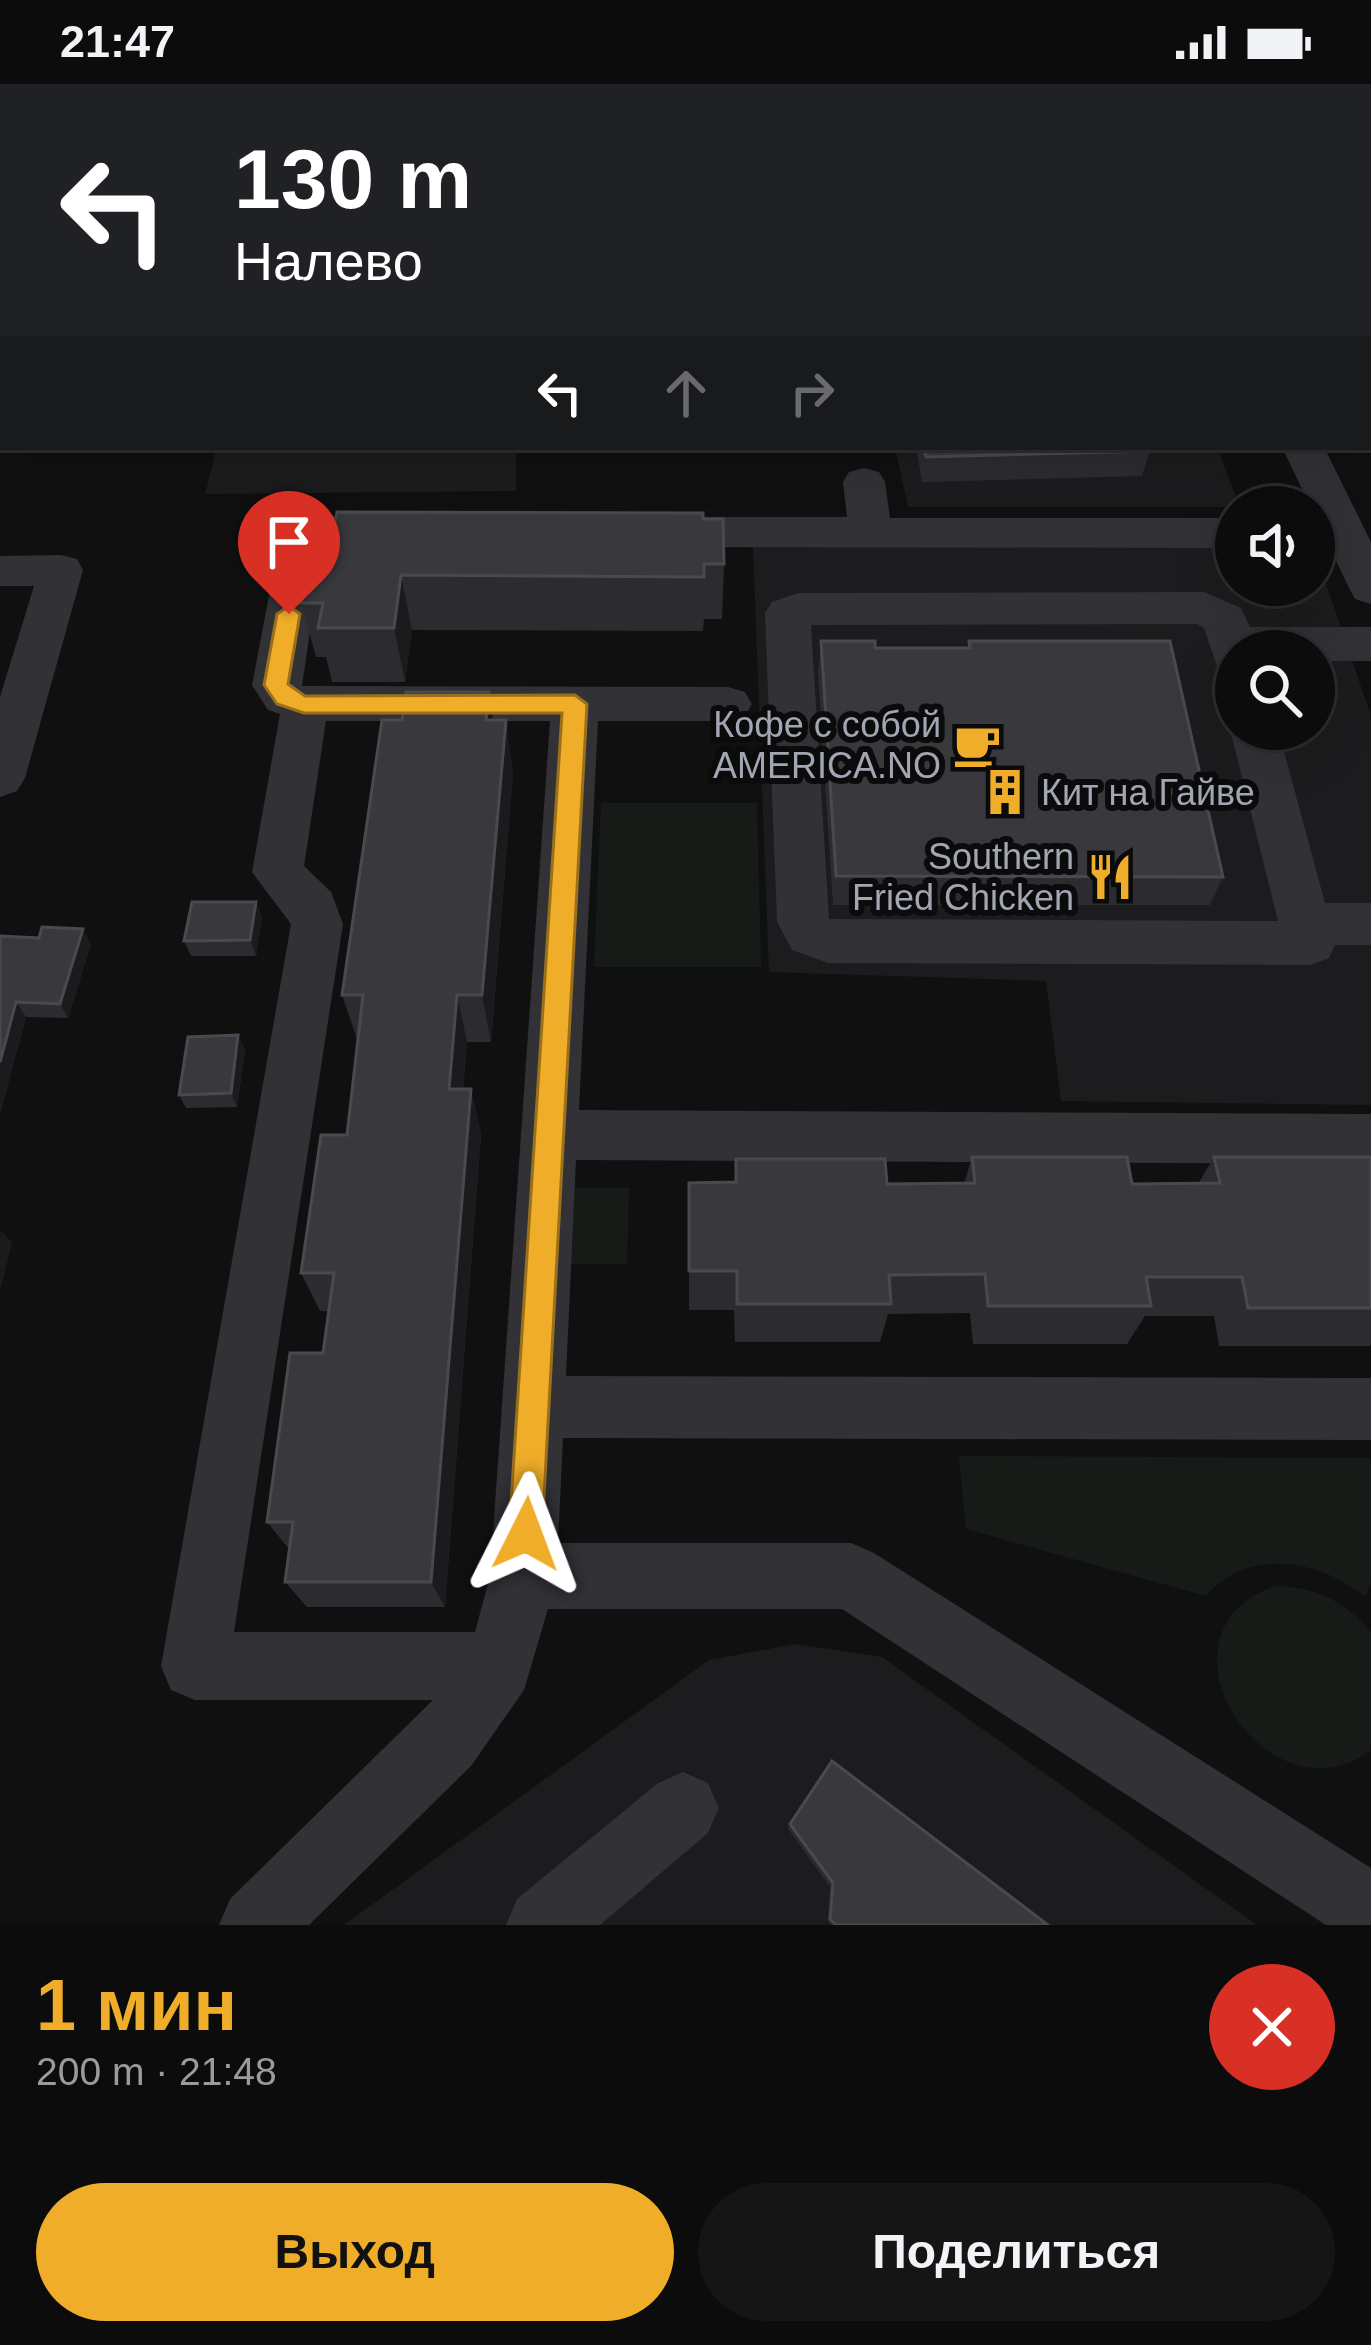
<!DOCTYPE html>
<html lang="ru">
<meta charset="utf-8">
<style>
:root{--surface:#0c0c0d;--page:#151516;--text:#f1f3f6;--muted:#9a9b9d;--line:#2c2c2e;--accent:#efad29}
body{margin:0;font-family:Arial,sans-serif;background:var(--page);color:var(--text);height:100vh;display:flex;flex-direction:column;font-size:45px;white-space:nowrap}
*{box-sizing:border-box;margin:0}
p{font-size:39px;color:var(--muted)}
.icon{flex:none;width:66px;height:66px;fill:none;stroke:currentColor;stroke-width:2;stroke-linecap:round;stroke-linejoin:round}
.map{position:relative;height:1841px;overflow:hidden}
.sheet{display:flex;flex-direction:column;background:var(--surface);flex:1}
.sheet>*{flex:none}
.guide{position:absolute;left:0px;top:0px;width:1371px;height:366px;box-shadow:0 12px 48px #0002,0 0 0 3px var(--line);background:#202124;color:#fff;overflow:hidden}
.buttons{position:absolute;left:1215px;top:402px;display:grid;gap:24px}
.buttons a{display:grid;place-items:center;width:120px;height:120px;border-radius:50%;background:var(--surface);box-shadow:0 12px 48px #0002,0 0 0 3px var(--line);font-size:60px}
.pin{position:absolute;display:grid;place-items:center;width:102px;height:102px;color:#fff;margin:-123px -51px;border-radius:50% 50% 50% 0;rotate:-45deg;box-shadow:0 0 12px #0007}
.pin .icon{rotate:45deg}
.me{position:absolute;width:132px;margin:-66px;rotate:3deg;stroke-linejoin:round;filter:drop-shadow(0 0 9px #0008)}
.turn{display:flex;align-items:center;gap:42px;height:252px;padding:0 36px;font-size:54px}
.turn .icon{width:156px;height:156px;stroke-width:2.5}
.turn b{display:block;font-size:84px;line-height:102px}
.lanes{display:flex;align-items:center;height:114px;padding:0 36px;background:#0003;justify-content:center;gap:60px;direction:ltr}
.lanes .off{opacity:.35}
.round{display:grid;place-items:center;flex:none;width:126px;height:126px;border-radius:63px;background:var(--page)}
.head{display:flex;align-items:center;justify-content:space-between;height:204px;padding:0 36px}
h1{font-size:72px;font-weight:700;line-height:90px;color:var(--accent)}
.action{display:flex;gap:24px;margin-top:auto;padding:24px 36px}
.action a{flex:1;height:138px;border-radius:72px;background:var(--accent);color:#111;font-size:48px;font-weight:700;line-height:138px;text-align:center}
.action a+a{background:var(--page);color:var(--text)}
.status{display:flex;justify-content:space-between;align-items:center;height:84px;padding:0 60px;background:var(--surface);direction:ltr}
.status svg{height:33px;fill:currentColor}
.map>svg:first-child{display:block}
.built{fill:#1c1c1e;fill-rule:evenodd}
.green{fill:#161b17}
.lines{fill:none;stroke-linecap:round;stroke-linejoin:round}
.minor{fill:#313136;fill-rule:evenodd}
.wall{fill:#2c2b2f}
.shaded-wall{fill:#1b1b1d}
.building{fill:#38383d;stroke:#494a4f;stroke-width:3}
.route{fill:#efad29;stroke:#9b701b;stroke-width:3}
.labels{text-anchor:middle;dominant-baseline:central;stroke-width:12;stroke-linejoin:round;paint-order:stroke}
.poi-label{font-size:36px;fill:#a1a6b2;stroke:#0b0b0c;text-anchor:end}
</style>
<div class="status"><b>21:47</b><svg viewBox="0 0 49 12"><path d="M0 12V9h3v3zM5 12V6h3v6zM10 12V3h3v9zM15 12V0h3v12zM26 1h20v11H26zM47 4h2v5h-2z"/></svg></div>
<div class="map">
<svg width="1371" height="1841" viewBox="0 0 1371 1841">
<rect width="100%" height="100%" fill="#101011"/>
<g class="built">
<path d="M217,363h299v44l-311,3z"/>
<path d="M895,363h322l23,60h-332z"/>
<path d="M753,462h483v39h78v-27l4,2 53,156v389l-310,-4 -15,-120 -277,-9zM1236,567h78v78h-78z"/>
<path d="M795,1560l87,13 375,268h-913l365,-265z"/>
</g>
<g class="green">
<path d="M601,719h156l4,164h-167z"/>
<path d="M569,1104h60l-2,76h-62z"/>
<path d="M959,1372l412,2v125l-6,14c-46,-38 -116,-50 -159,-1l-240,-67z"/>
<path d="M1275,1502c42,1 69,15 96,46v118c-102,78 -231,-116 -96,-164z"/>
</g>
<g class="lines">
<g class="minor">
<path d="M1119,0h34l2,3h-34z"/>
<path d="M1214,0h34l1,3h-34z"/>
<path d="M1282,363h42l47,95v62l-16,-5 -6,-11z"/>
<path d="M864,384l15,4 6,10 5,36h346v30l-586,-1 -15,-5 -7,-10 7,-10 15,-5h197l-4,-35 6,-10z"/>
<path d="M342,430l61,7 7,10 -7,10c-26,8 -56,-3 -81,8l-20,137 426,1 17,5 7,12 -7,12 -17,5h-130l-19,389 792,4v50l-795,-4 -10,216 805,2v62l-808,-2 -5,105h293l23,10 497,315v57h-45l-484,-316h-294l-24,81 -53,76 -162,159h-90l11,-26 203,-199h-238l-24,-10 -10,-24 130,-742 -39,-52 28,-158 -12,-4 -16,-25 27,-142 14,-17zM326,637h224l-60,855 -15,56h-241l109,-708 -12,-32 -27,-26z"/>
<path d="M61,471l16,4 6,11 -58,208 -8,13 -17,6v-100l34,-111h-34v-30z"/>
<path d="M1204,508l37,16 9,19h121v34h-57v-10h-78v29l-16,-5 -16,-47 -7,-4 -386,1 18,294 449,2 -48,-192 6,-11v11h42l47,174h46v42h-36l-6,13 -19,7 -482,-2 -36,-13 -15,-28 -12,-309 7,-11 26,-9z"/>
<path d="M683,1688l25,11 11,25 -11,25 -108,92h-94l11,-26 141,-116z"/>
</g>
</g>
<g class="wall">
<path d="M311,0h273l-129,2z"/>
<rect x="630" y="0" width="202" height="3"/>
<path d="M1273,0h92l2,3h-92z"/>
<path d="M1368,5l3,5v97h-3z"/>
<path d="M916,363h232l2,4 -8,25 -220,6z"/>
<path d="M703,435l21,45 -2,55h-18l-1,12 -291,-1 -7,52h-73l-6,-25h-10l-15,-54 33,-76z"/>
<path d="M821,557l54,7h93l1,-7 254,236 -13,28h-377l-15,-233z"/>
<path d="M494,636l19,53 -22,269h-24l-4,47h8l10,45 -36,473h-138l-22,-25 4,-33 -22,-27 56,-169 6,-42h-9l-19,-38 46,-138 11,-93 -16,-47z"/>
<path d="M262,833l-6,39h-65l-7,-15z"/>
<path d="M0,852l91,8 -23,74 -42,-1 -26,97z"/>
<path d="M238,951l7,15 -8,57 -51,1 -7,-13z"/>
<path d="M972,1073l160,27h66l16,-27h157v189h-152l-5,-30h-69l-18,28h-154l-3,-31 -82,1 -8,28h-145l-1,-32h-45v-127l46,-1 1,-23 151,25h77z"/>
<path d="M790,1740l258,101h-217l-3,-4 2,-34 -42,-58z"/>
</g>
<g class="shaded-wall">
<path d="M401,491l11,55 -7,52 -11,-54z"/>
<path d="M489,608l8,53 -11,-25z"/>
<path d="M506,636l7,53 -22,269 -9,-47z"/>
<path d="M256,818l6,15 -6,39 -6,-16z"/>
<path d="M83,845l8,15 -23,74 -8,-14z"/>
<path d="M457,911l10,47 -8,92 -10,-45z"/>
<path d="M16,918l10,15 -26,97v-52z"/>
<path d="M238,951l7,15 -8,57 -6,-14z"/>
<path d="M471,1005l10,45 -36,473 -14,-25z"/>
<path d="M1,1146l11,13 -12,48v-56z"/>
</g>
<g class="building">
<path d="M142,0h65l-1,3h-65z"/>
<path d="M311,0h132l-1,3h-132z"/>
<path d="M630,0h141l1,3h-142z"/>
<path d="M973,0h57l1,3h-57z"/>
<path d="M1302,0h63l2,3h-63z"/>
<path d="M1368,5l3,5v61h-3z"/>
<path d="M924,363h224l2,4 -224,6z"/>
<path d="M337,428l366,1v6h20l1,45h-20v13l-303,-2 -7,53h-76l5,-25h-22l15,-76h18z"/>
<path d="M821,557h54v7h95l-1,-7h201l53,236 -387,-1z"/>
<path d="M406,608h83l-3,28h20l-24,275h-25l-8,94h22l-40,493h-146l8,-60h-26l23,-169h33l11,-80h-33l20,-138h26l16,-140h-21l40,-275h20z"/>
<path d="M192,818h64l-6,38 -66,1z"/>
<path d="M42,843l41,2 -23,75 -44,-2 -16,60v-126l39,2z"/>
<path d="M238,951l-7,58 -52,2 9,-58z"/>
<path d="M972,1073h155l5,27 88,-1 -6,-26h157v151h-123l-6,-31h-96l5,29h-163l-3,-32 -96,1 2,29h-154v-33h-48v-88l47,-1v-23h149l2,25 88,-1z"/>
<path d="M832,1677l216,164h-212l-6,-6 3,-36 -43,-59z"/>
</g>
<path class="route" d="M289,522l11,8 -12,70 17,12 270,-1 12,9 -45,830 -4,11 -12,5 -12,-5 -5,-11 53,-821h-258l-27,-9 -13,-19 13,-71z"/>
<defs>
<symbol id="cafe-bare" viewBox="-9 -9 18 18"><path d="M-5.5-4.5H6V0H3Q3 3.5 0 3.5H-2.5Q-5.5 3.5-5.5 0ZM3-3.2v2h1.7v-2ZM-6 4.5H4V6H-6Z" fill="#efad29" stroke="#0b0b0c" stroke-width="2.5" paint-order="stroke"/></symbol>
<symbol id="building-bare" viewBox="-9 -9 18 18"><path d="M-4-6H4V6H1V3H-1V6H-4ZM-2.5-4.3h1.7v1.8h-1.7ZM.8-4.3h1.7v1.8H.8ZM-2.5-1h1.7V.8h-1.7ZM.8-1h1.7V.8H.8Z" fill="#efad29" stroke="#0b0b0c" stroke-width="2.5" paint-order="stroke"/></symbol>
<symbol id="restaurant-bare" viewBox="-9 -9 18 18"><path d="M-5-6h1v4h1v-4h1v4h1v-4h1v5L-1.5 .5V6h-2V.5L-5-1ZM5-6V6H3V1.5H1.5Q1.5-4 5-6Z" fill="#efad29" stroke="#0b0b0c" stroke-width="2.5" paint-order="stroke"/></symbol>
</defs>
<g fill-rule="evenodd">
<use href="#cafe-bare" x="944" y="628" width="66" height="66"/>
<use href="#building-bare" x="972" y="675" width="66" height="66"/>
<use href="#restaurant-bare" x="1077" y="760" width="66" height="66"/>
</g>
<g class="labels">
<g class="poi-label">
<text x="941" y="640">Кофе с собой<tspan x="941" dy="41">AMERICA.NO</tspan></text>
<text x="1041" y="708" text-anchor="start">Кит на Гайве</text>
<text x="1074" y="772">Southern<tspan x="1074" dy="41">Fried Chicken</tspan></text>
</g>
</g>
</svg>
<div class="buttons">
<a><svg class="icon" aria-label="sound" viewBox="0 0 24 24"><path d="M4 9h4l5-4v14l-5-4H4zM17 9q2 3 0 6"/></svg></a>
<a><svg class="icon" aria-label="search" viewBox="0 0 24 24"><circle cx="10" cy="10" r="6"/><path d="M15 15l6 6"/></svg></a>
</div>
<div class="pin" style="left:289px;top:530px;background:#d93025"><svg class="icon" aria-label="arrive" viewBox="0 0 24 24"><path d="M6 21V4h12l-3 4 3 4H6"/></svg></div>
<svg class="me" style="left:526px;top:1450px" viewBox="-20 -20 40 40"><path d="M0-17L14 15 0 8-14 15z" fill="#efad29" stroke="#fff" stroke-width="4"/></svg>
<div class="guide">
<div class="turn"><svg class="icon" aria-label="left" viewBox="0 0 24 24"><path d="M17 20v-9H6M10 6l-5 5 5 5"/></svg><div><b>130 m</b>Налево</div></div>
<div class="lanes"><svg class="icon" aria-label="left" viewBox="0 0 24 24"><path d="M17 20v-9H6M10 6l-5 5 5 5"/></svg><svg class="icon off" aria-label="ahead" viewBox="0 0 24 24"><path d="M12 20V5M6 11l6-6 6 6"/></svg><svg class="icon off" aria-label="right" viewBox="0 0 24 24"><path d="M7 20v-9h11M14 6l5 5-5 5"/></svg></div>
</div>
</div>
<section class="sheet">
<div class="head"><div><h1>1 мин</h1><p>200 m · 21:48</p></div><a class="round" style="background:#d93025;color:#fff"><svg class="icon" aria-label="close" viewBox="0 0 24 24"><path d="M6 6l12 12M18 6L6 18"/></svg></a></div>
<div class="action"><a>Выход</a><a>Поделиться</a></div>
</section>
